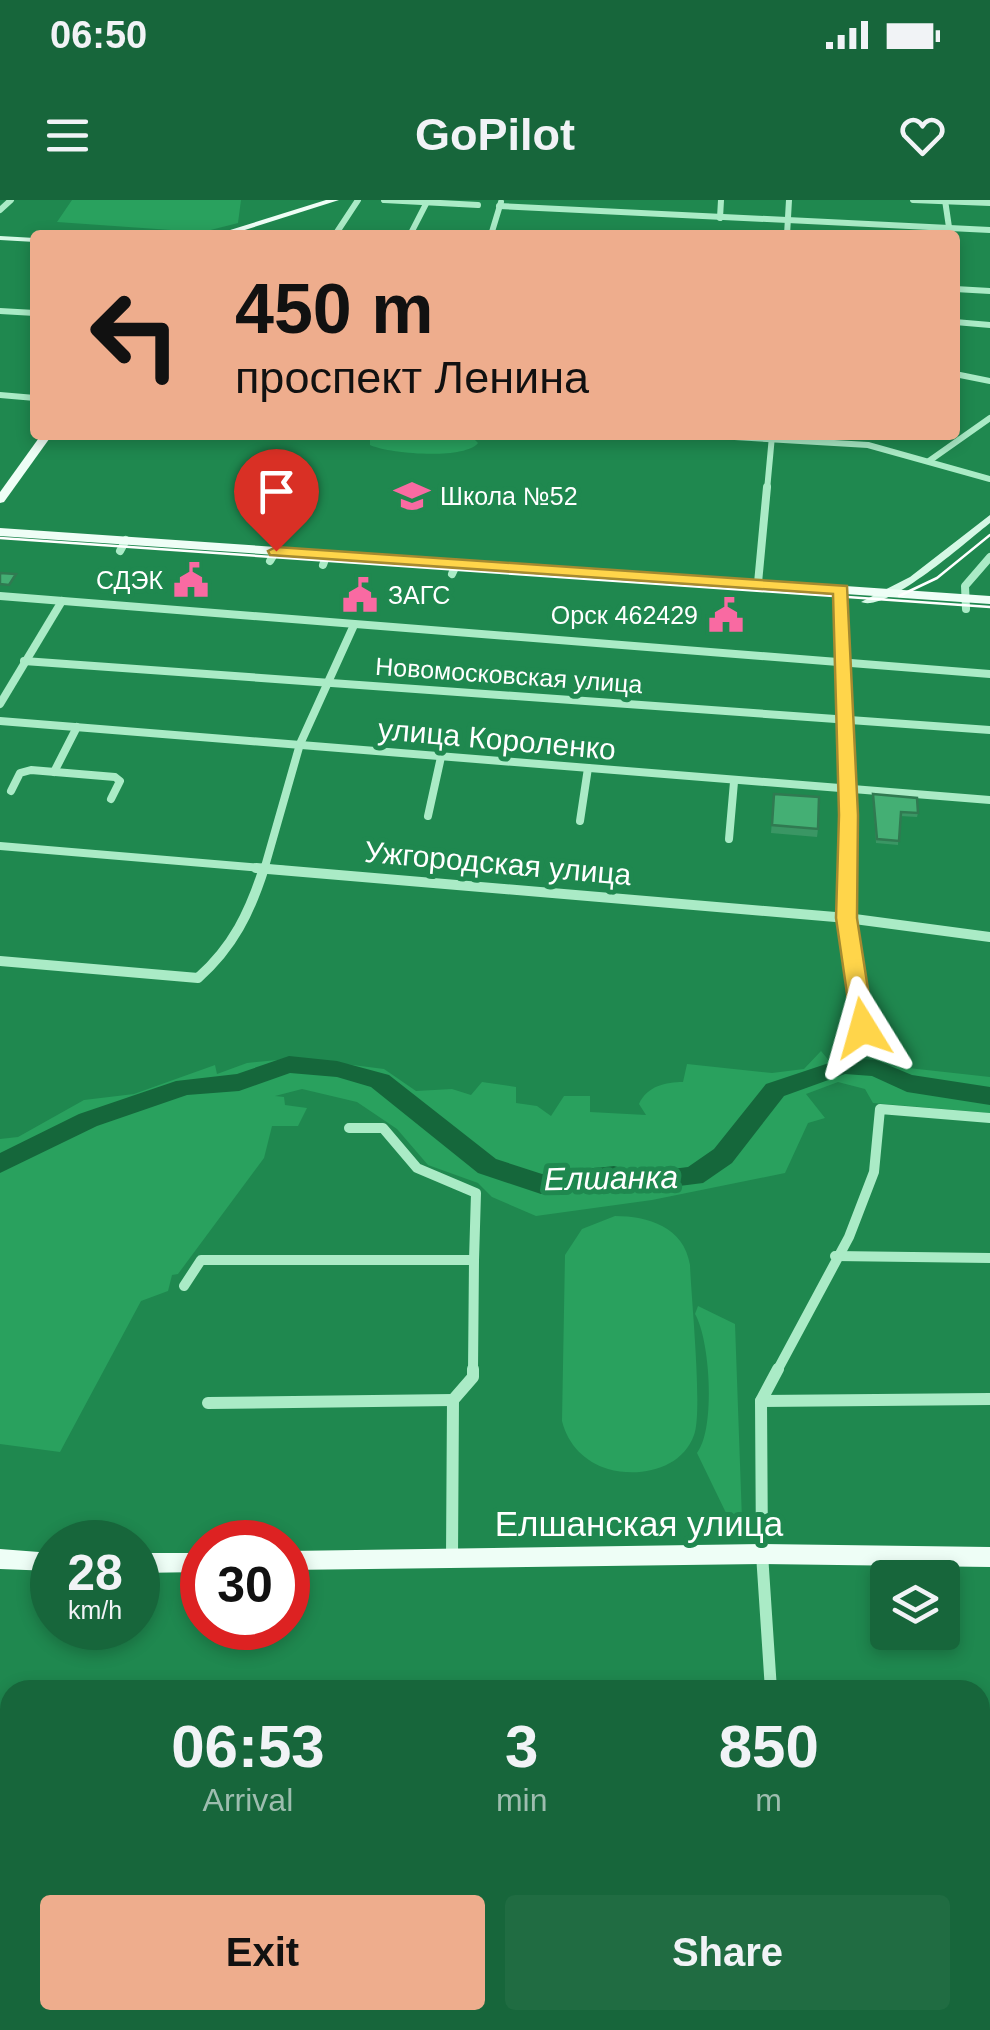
<!DOCTYPE html>
<meta charset="utf-8">
<style>
:root{--surface:#17663b;--page:#206c42;--text:#f1f3f6;--muted:#9ebdaf;--accent:#eead8d}
body{margin:0;font-family:Arial,sans-serif;background:var(--page);color:var(--text);height:100vh;display:flex;flex-direction:column;font-size:38px;white-space:nowrap}
*{box-sizing:border-box;margin:0}
p{font-size:32px;color:var(--muted)}
.icon{flex:none;width:55px;height:55px;fill:none;stroke:currentColor;stroke-width:2;stroke-linecap:round;stroke-linejoin:round}
.map{position:relative;flex:1;overflow:hidden}
.side{position:absolute;left:0px;top:1480px;width:990px;height:350px;display:flex;flex-direction:column;background:var(--surface);border-radius:30px 30px 0 0;box-shadow:0 5px 15px #0003}
.side>*{flex:none}
.hud{position:absolute;left:30px;top:30px;width:930px;height:210px;border-radius:10px;box-shadow:0 5px 15px #0003;background:#eead8d;color:#111;overflow:hidden}
.controls{position:absolute;left:870px;top:1360px;display:grid;gap:20px}
.controls a{display:grid;place-items:center;width:90px;height:90px;border-radius:10px;background:var(--surface);box-shadow:0 5px 15px #0003;font-size:50px}
.speed{position:absolute;left:30px;top:1320px;display:flex;gap:20px;font-size:50px;font-weight:700;text-align:center}
.speed>*{display:grid;place-content:center;width:130px;height:130px;border-radius:50%;background:var(--surface);box-shadow:0 5px 15px #0003;line-height:1}
.speed small{font-size:25px;font-weight:400}
.speed .limit{border:15px solid #d22;background:#fff;color:#111}
.pin{position:absolute;display:grid;place-items:center;width:85px;height:85px;color:#fff;margin:-102px -42px;border-radius:50% 50% 50% 0;rotate:-45deg;box-shadow:0 0 10px #0007}
.pin .icon{rotate:45deg}
.me{position:absolute;width:110px;margin:-55px;rotate:352deg;stroke-linejoin:round;filter:drop-shadow(0 0 8px #0008)}
.turn{display:flex;align-items:center;gap:35px;height:210px;padding:0 40px;font-size:45px}
.turn .icon{width:130px;height:130px;stroke-width:2.5}
.turn b{display:block;font-size:70px;line-height:85px}
.eta{display:flex;justify-content:space-evenly;align-items:center;height:170px;text-align:center}
.eta b{font-size:60px;font-weight:700;line-height:70px}
.primary-button{display:flex;gap:20px;margin-top:auto;padding:20px 40px}
.primary-button a{flex:1;height:115px;border-radius:10px;background:var(--accent);color:#111;font-size:40px;font-weight:700;line-height:115px;text-align:center}
.primary-button a+a{background:var(--page);color:var(--text)}
.status{display:flex;justify-content:space-between;align-items:center;height:70px;padding:0 50px;background:var(--surface);direction:ltr}
.status svg{height:28px;fill:currentColor}
header{display:flex;justify-content:space-between;align-items:center;height:130px;padding:0 40px;background:var(--surface);font-size:45px;font-weight:700}
.map>svg:first-child{display:block}
.green{fill:#29a15e}
.lines{fill:none;stroke-linecap:round;stroke-linejoin:round}
.river{fill:#15673b;fill-rule:evenodd}
.street-far3{stroke:#aaebc6;stroke-width:6}
.street-far2{stroke:#aaebc6;stroke-width:8}
.street-far1{stroke:#aaebc6;stroke-width:10}
.street{stroke:#aaebc6;stroke-width:12}
.secondary{fill:#d5f8e5;fill-rule:evenodd}
.primary{fill:#eefef6;fill-rule:evenodd}
.tram{stroke:#fff;stroke-width:2.5}
.wall{fill:#3a9664}
.building{fill:#44af74;stroke:#307a51;stroke-width:2.5}
.route{fill:#ffd54a;stroke:#a68a30;stroke-width:2.5}
.labels{text-anchor:middle;dominant-baseline:central;stroke-width:10;stroke-linejoin:round;paint-order:stroke}
.far-poi-label{font-size:25px;fill:#fff;stroke:#1f884f;text-anchor:start}
.far-street-label{font-size:25px;fill:#fff;stroke:#1f884f}
.street-label{font-size:30px;fill:#fff;stroke:#1f884f}
.water-label{font-size:32px;font-style:italic;fill:#fff;stroke:#1f884f}
.near-street-label{font-size:35px;fill:#fff;stroke:#1f884f}
</style>
<div class="status"><b>06:50</b><svg viewBox="0 0 49 12"><path d="M0 12V9h3v3zM5 12V6h3v6zM10 12V3h3v9zM15 12V0h3v12zM26 1h20v11H26zM47 4h2v5h-2z"/></svg></div>
<header><svg class="icon" aria-label="menu" viewBox="0 0 24 24"><path d="M4 6h16M4 12h16M4 18h16"/></svg>GoPilot<svg class="icon" aria-label="heart" viewBox="0 0 24 24"><path d="M12 20l-8-8c-3-5 5-10 8-4 3-6 11-1 8 4z"/></svg></header>
<div class="map">
<svg width="990" height="1830" viewBox="0 0 990 1830">
<rect width="100%" height="100%" fill="#1f884f"/>
<g class="green">
<path d="M72,0h169l-3,23 -47,12h-23l3,-5 -114,-8z"/>
<path d="M370,235h100l8,8c-13,17 -89,11 -108,2z"/>
<path d="M821,851l15,18 16,1 11,-7 127,14v36l-117,-10 -8,-14 -27,-7 -32,12 19,24 -17,5 -23,50 -133,27 -116,16 -44,-19 -14,-14 -50,-18 -31,-36 -40,-27 -55,-13 -27,7 9,1 1,8 22,3 -9,18h-26l-8,32 -86,116 -6,1 -4,16 -27,10 -81,151 -60,-8v-305l18,-2 66,-37 50,-6 81,-29 2,9 30,-11 51,-5 86,11 32,22 36,-2 19,6 11,-13 34,5v16l21,3 14,10 13,-20h26v16l56,3 -7,-11c8,-18 27,-22 44,-22l4,-18 85,9 32,-4z"/>
<path d="M615,1016c33,0 69,11 75,49 1,31 13,148 4,170 -12,34 -54,43 -86,34 -23,-7 -40,-24 -46,-48l3,-166 17,-26z"/>
<path d="M698,1106l37,18 7,196 -14,-3 -31,-64c19,-24 13,-114 -2,-139z"/>
</g>
<g class="lines">
<path class="river" d="M289,856l48,5 52,14 107,84 46,15 72,-8 26,7 48,-6 26,-18 52,-65 78,-26 32,2 36,15 78,12v18l-83,-13 -35,-16 -27,-2 -61,22 -52,67 -29,20 -63,8 -26,-7 -73,10 -63,-21 -107,-86 -34,-10 -47,-4 -51,18 -52,4 -90,31 -97,47v-20l79,-39 97,-33 61,-7z"/>
<g class="street-far3">
<path d="M384,0l94,5"/>
<path d="M913,0l77,3"/>
<path d="M945,0l5,34"/>
<path d="M499,6l491,24"/>
<path d="M0,10l11,-10"/>
<path d="M720,18l1,-18"/>
<path d="M335,35l23,-35"/>
<path d="M410,35l18,-35"/>
<path d="M491,35l10,-33"/>
<path d="M787,35l2,-35"/>
<path d="M955,79v38"/>
<path d="M955,89l35,2"/>
<path d="M0,111l35,2"/>
<path d="M955,122l35,3"/>
<path d="M955,124v30"/>
<path d="M955,174l35,7"/>
<path d="M0,195l35,3"/>
<path d="M701,235l167,10 122,34"/>
<path d="M929,261l61,-43"/>
<path d="M767,290l5,-54"/>
</g>
<g class="street-far2">
<path d="M120,351l6,-11"/>
<path d="M270,361l6,-10"/>
<path d="M323,365l4,-11"/>
<path d="M452,374l5,-11"/>
<path d="M758,383l9,-96"/>
<path d="M841,389l6,281"/>
<path d="M0,396l990,78"/>
<path d="M966,409l-1,-23 25,-29"/>
<path d="M24,461l966,69"/>
<path d="M0,504l62,-103"/>
<path d="M0,521l990,79"/>
<path d="M54,572l23,-45"/>
<path d="M11,591l9,-18 11,-3 84,7 5,4 -9,18"/>
<path d="M428,616l13,-59"/>
<path d="M580,621l8,-53"/>
<path d="M729,639l5,-57"/>
<path d="M0,646l285,24"/>
<path d="M264,670l36,-126 54,-119"/>
</g>
<g class="street-far1">
<path d="M256,668l591,50 143,19"/>
<path d="M847,668c0,49 0,136 27,177"/>
<path d="M0,761l198,17c35,-31 52,-66 66,-110"/>
<path d="M349,928h34l34,40 59,25 -2,67"/>
<path d="M835,1056l155,2"/>
<path d="M184,1086l17,-26h273l-1,111"/>
<path d="M777,1171l72,-134 25,-65 6,-63 110,9"/>
</g>
<g class="street">
<path d="M761,1201l229,-2"/>
<path d="M208,1203l245,-3"/>
<path d="M452,1357l1,-157 20,-23v-8"/>
<path d="M598,1488l11,2"/>
<path d="M771,1490l-9,-136 -1,-153 17,-32"/>
<path d="M980,1579l10,1"/>
<path d="M784,1820v10"/>
</g>
<g class="secondary">
<path d="M0,36l35,2v4l-35,-2z"/>
<path d="M990,315v8c-23,18 -103,90 -129,79l49,-25z"/>
</g>
<g class="primary">
<path d="M326,0h13l-110,35h-15z"/>
<path d="M41,235h11l-48,67 -4,1v-11z"/>
<path d="M0,328l990,68v8l-990,-68z"/>
<path d="M762,1344l228,3v20l-228,-3 -474,6v-19z"/>
<path d="M0,1349l52,4v18l-52,-2z"/>
<path d="M138,1353h64v19l-64,1z"/>
<path d="M0,1612l10,2v24l-10,-2z"/>
<path d="M980,1790l10,2v26l-10,-2z"/>
</g>
<g class="tram">
<path d="M0,338l990,69"/>
<path d="M899,396l38,-18 53,-43"/>
</g>
</g>
<g class="wall">
<path d="M774,594l44,35 -1,8 -46,-4z"/>
<path d="M873,594l45,19 -1,4 -17,-1 -2,29 -22,-2z"/>
</g>
<g class="building">
<path d="M0,373l16,1 -7,11 -9,-1z"/>
<path d="M774,594l45,3 -1,32 -46,-4z"/>
<path d="M873,594l44,4 1,15 -17,-1 -2,29 -22,-2z"/>
</g>
<path class="route" d="M276,347l571,39 11,229 -1,103 17,110 -4,5h-15l-3,-5 -16,-110 3,-103 -6,-221 -563,-39 -2,-4z"/>
<defs>
<symbol id="school-bare" viewBox="-9 -9 18 18"><path d="M0-5L7-2L0 1L-7-2ZM-4 1L0 2.5L4 1V4Q0 6-4 4Z" fill="#f96aa2" stroke="#1f884f" stroke-width="2.5" paint-order="stroke"/></symbol>
<symbol id="civic-bare" viewBox="-9 -9 18 18"><path d="M-.6-6.5H3V-4.5H.6V-3L4-1V1h2V6H-6V1h2V-1L-.6-3ZM-1.2 2.5V6h2.4V2.5Z" fill="#f96aa2" stroke="#1f884f" stroke-width="2.5" paint-order="stroke"/></symbol>
</defs>
<g fill-rule="evenodd">
<use href="#school-bare" x="387" y="271" width="50" height="50"/>
<use href="#civic-bare" x="166" y="355" width="50" height="50"/>
<use href="#civic-bare" x="335" y="370" width="50" height="50"/>
<use href="#civic-bare" x="701" y="390" width="50" height="50"/>
</g>
<g class="labels">
<g class="far-poi-label">
<text x="440" y="296">Школа №52</text>
<text x="163" y="380" text-anchor="end">СДЭК</text>
<text x="388" y="395">ЗАГС</text>
<text x="698" y="415" text-anchor="end">Орск 462429</text>
</g>
<g class="far-street-label">
<text transform="translate(509 475) rotate(4)">Новомосковская улица</text>
</g>
<g class="street-label">
<text transform="translate(497 539) rotate(5)">улица Короленко</text>
<text transform="translate(498 663) rotate(5)">Ужгородская улица</text>
</g>
<g class="water-label">
<text transform="translate(611 978) rotate(-1)">Елшанка</text>
</g>
<g class="near-street-label">
<text x="639" y="1323">Елшанская улица</text>
</g>
</g>
</svg>
<div class="controls">
<a><svg class="icon" aria-label="layers" viewBox="0 0 24 24"><path d="M12 4l9 5-9 5-9-5zM3 14l9 5 9-5"/></svg></a>
</div>
<div class="speed"><div>28<small>km/h</small></div><div class="limit">30</div></div>
<div class="pin" style="left:276px;top:351px;background:#d93025"><svg class="icon" aria-label="arrive" viewBox="0 0 24 24"><path d="M6 21V4h12l-3 4 3 4H6"/></svg></div>
<svg class="me" style="left:863px;top:828px" viewBox="-20 -20 40 40"><path d="M0-17L14 15 0 8-14 15z" fill="#ffd54a" stroke="#fff" stroke-width="4"/></svg>
<div class="hud">
<div class="turn"><svg class="icon" aria-label="left" viewBox="0 0 24 24"><path d="M17 20v-9H6M10 6l-5 5 5 5"/></svg><div><b>450 m</b>проспект Ленина</div></div>
</div>
<section class="side">
<div class="eta">
<div><b>06:53</b><p>Arrival</p></div>
<div><b>3</b><p>min</p></div>
<div><b>850</b><p>m</p></div>
</div>
<div class="primary-button"><a>Exit</a><a>Share</a></div>
</section>
</div>
